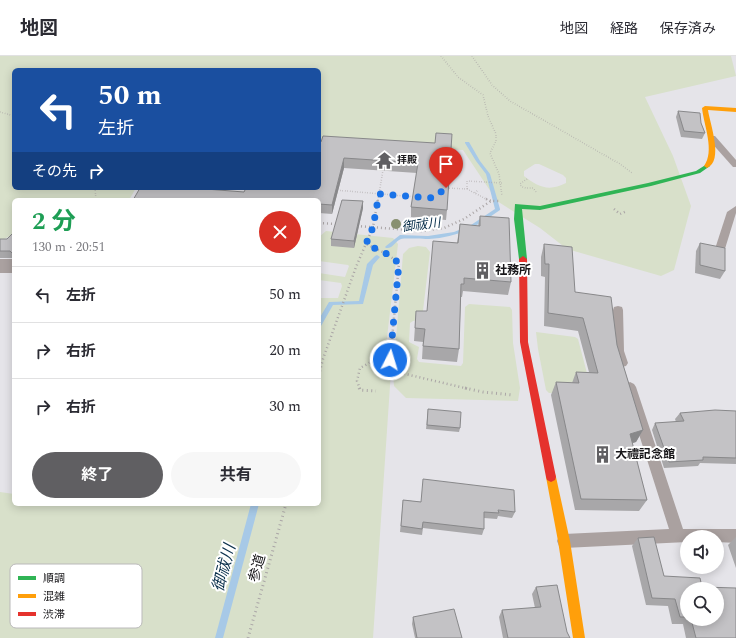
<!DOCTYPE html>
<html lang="ja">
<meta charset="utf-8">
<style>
:root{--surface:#fff;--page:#f7f7f7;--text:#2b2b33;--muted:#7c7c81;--line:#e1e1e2;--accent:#605f62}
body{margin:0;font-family:Spectral,"Noto Sans JP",serif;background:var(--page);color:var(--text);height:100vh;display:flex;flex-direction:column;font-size:15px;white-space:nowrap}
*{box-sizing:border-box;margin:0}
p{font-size:13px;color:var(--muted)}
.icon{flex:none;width:22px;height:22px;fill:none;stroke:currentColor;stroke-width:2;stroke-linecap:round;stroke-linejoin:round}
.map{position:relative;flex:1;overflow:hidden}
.panel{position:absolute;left:12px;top:142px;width:309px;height:308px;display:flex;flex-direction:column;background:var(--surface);border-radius:6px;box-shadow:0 2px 10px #0003}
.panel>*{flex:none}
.hud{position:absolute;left:12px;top:12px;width:309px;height:122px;border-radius:6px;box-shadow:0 2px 10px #0003;background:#1a4fa0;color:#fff;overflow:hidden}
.controls{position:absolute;left:680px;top:474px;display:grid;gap:8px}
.controls a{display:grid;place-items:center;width:44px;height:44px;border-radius:50%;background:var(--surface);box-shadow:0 2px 10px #0003;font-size:20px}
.pin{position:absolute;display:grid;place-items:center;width:34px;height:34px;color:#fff;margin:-41px -17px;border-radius:50% 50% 50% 0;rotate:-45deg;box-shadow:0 0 4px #0007}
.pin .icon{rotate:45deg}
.me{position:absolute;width:44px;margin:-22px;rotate:5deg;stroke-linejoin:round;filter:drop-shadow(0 0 3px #0008)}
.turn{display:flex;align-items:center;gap:14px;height:84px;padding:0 20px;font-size:18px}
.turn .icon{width:52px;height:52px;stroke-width:2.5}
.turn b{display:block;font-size:28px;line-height:34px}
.then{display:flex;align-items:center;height:38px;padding:0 20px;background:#0003;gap:8px;font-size:15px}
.round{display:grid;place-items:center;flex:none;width:42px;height:42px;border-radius:21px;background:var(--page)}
.summary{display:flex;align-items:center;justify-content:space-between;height:68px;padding:0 20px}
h1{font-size:24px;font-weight:700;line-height:30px;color:#1e9e55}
.action{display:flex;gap:8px;margin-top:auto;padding:8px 20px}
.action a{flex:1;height:46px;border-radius:24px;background:var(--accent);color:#fff;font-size:16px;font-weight:700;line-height:46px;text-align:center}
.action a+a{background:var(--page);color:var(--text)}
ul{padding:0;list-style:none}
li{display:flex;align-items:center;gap:12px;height:56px;padding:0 20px;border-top:1px solid var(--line)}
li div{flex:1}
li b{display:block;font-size:15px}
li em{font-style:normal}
header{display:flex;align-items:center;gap:24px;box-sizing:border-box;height:56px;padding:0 20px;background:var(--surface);border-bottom:1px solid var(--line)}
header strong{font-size:19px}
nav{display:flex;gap:22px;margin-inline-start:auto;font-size:14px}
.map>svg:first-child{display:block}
.green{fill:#d8e0ca;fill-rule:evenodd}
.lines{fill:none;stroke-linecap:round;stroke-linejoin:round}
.stream{fill:#a7c9e7;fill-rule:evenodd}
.path-far2{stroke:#aaa5a6;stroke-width:1.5;stroke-dasharray:0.5 2;stroke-linecap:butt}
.path-far1{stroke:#aaa5a6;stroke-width:2.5;stroke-dasharray:1 3;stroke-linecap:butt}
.path{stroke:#aaa5a6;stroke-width:3;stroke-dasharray:1 3.5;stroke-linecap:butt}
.lane{fill:#aaa1a0;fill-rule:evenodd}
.street{fill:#aaa1a0;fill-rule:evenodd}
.fast{fill:#30b455;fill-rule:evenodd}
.slow{fill:#ff9f0a;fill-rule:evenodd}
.jam{fill:#e5322d;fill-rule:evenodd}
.tree{fill:#889071}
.wall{fill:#a8a7a9;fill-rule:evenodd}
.shaded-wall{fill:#88888a}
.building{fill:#c3c2c5;stroke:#88888a}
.route{stroke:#1a73e8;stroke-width:7;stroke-dasharray:0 12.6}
.labels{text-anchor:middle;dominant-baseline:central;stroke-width:4;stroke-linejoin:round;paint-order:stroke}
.far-poi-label{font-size:10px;font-weight:bold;fill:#18171a;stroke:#fff;text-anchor:start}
.poi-label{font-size:12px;font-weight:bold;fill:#18171a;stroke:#fff;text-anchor:start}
.water-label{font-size:13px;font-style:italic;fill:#092f4b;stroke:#fff}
.near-street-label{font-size:14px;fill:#18171a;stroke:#fff}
.near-water-label{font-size:16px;font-style:italic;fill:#092f4b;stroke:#fff}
.key{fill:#fff;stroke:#bab9ba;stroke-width:1}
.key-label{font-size:11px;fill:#18171a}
</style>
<header>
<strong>地図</strong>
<nav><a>地図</a><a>経路</a><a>保存済み</a></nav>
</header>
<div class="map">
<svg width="736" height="582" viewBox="0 0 736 582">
<rect width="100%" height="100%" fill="#e5e4e9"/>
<g class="green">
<path d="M0,0h731l5,20 -91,21 28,59 18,50 -17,64 -13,6 -94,-27 -27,-21 -43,-27 -34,-51 -144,-8v-72h-305v118h122l-7,12h-115v34l-14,7zM535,108h4l24,11 3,3v5c-17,9 -28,4 -42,-7v-5z"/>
<path d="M326,175l67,7 5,6 -12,102 5,25 -18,267h-373v-146l14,2v10h305v-206h19l4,-12 -1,-3 -22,-3v-7l26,4 4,-11 -1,-1 -29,-4v-24z"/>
<path d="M418,190l8,1 4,5 -8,67 -9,2 -3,2 -1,19 10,5 -2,12 2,3 42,4 2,-3 2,-56 4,-3 41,3 2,3 1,33 7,45 -2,13 -112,-3 -12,-12 -1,-12 10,-120 6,-6z"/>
<path d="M536,276l39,5 3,2 11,42c-6,3 -15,-1 -21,3l1,9h-20l-3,-3 -8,-41z"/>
</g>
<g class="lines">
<g class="stream">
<path d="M465,86h4l11,19 10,13 10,35v1c-24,17 -41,27 -71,29 -5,0 -24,-1 -28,0 -6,2 -8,10 -15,9l-1,-1 1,-1 14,-11 28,1 26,-4 17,-7 24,-16 -9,-35 -10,-13 -11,-18z"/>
<path d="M377,199l3,2 -7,8 -10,39 -30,1 -12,21h-2v-7l10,-17 30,-1 8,-37 8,-8z"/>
<path d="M251,448h8l-36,134h-8z"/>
</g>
<g class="path-far2">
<path d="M441,0l17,21 25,18 5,21 8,18v7l-6,12 9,21 3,22"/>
<path d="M472,0l20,29 18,16 110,63 12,9"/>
<path d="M0,56l14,4"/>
<path d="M527,123l-7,5c2,5 8,4 13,4l3,4"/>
<path d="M95,132l1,12"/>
<path d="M447,132l20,1 21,11"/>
<path d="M467,133v-8l35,2"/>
<path d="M335,134l81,7"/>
<path d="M475,137l3,-3"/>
<path d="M378,144l5,-30"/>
</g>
<g class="path-far1">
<path d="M486,143l5,2"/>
<path d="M614,153l6,5 7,-3"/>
<path d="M319,167l19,1"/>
<path d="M357,170l65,5 22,-3 20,-9 27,-18h9"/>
<path d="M390,305l7,11 72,17"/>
<path d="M319,319l4,-16 33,-92 17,-40 5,-28"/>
<path d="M360,333l-3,-8 3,-13 11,-6 19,-1 9,-98 -12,-9 -21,-10"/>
</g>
<g class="path">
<path d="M359,332l1,2 16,1"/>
<path d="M465,332l18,4 30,3"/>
<path d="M248,582l38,-134"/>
</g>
<g class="lane">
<path d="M709,80h6l21,24v7h-3l-24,-27z"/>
<path d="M736,150v7l-12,39 -2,2h-6l-2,-2 13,-40z"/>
<path d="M618,250l4,1 1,3 1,41 4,12 -2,3 -4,1 -4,-1 -6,-15 1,-41 1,-3z"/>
<path d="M630,326l4,2 2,3 47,142h53v14l-19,-1v-5h-30v5l-123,6 -5,-2 -2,-5 2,-5 5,-2 105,-5 -45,-142 2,-3z"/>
</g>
<rect class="street" x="0" y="203" width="14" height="14"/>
<path class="fast" d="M707,108l3,2 -10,7 -49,13 -111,24 -18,-1 5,50 -4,3 -4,-3 -5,-40 1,-15 25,2 108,-23 48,-12z"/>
<g class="slow">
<path d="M705,50l31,2v4l-28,-2c2,14 16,51 -1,58l-3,-2c11,-15 0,-40 -2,-58z"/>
<path d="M551,416l4,2 1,3 14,64 15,97h-12l-15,-97 -12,-64 1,-3z"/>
</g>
<path class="jam" d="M523,200l4,3 1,83 28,135 -1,3 -4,2 -4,-2 -1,-3 -26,-135 -1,-83z"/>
</g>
<circle class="tree" cx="396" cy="168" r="5"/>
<g class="wall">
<path d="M678,55l23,12 4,10 -3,6 -21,-2 -5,-20z"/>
<path d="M319,86l116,1 12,67 -1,10 -35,-3v-10l6,-34 -73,-5 -12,46 -13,-1v-13l-75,-8z"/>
<path d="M363,145v7l-9,40 -23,-2v-7z"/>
<path d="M480,160l31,66 -3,13 -45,-4 -1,6h-1l-2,52 -2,13 -35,-3 1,-17 -9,-1 2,-30h11l30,-68 3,-19 18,2z"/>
<path d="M14,176v26h-14v-19h7z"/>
<path d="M700,187l25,28 -5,8 -25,-6 1,-22z"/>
<path d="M544,188l31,48 42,53 26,85 -7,12 -4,1 15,57 -8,11 -64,-1 -24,-115 5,-13 16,1 4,-11h13l-11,-41 -34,-5 1,-49 -4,-1v-19z"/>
<path d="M428,353l32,19 -1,4 -33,-3z"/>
<path d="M736,355v53l-36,-1 -2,3 -34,2 -12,-38 3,-7 21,-1 -1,-3 5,-6z"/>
<path d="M403,444l112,12 -3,6 -14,-2 -1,3 -13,-1v11l-2,6 -59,-7 -1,7 -22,-3z"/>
<path d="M736,481v31l-8,-23z"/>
<path d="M638,482l26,38 38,11 34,51h-50l-3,-14h-11l-4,-18 -22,-1 -14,-59zM687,533l30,30h-30z"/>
<path d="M536,531l31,45 3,6h-67l-4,-21 3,-7 33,-2 -3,-14z"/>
<path d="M413,561l49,21h-47l-3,-14z"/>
</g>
<g class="shaded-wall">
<path d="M344,102v10l-12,46v-9z"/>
<path d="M363,145v7l-9,40v-7z"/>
<path d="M643,374l-7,12 -13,4 7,-12z"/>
</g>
<g class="building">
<path d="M678,55l22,2 1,10 4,10 -21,-2z"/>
<path d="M436,77l16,1 -5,76 -36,-3 7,-44 -74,-5 -12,47 -13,-1v-4h-186l7,-12h53l51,4 2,-4h73v-46h2l2,-6 112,7z"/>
<path d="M342,144l21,1 -9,40 -23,-2z"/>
<path d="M480,160l29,2 2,64 -47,-4v6h-3l-2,65 -36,-3 2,-17 -10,-1 1,-17h11l6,-70 25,2 2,-19 20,2z"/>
<path d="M14,176v21h-2l-2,-2h-10v-12h7z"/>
<path d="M700,187l25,5v23l-25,-6z"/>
<path d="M544,188l28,3 3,45 36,5 6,48 26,85 -13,4 17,66 -66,-1 -25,-117 23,1 -3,-11 22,1 -15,-55 -35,-5 1,-49h-4z"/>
<path d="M428,353l33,3 -1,16 -33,-3z"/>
<path d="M715,354l21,1v47l-33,-1v3l-34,2 -14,-39 29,-2 -4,-8z"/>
<path d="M423,423l91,11 1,22 -17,-2 1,3 -15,-1v17l-61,-7 -1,7 -21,-3 2,-26 18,2z"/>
<path d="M654,481l10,39 36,2 2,9 34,1v50h-40l-5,-19h26v-30h-30v28h-7l-5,-18 -23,-1 -14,-60z"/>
<path d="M557,529l10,47 3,6h-62l-6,-28 39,-3 -5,-20z"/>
<path d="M454,553l8,29h-45l-4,-21z"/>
</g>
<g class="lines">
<path class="route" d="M390,304l9,-97 -12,-9 -21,-10 7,-17 6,-33 54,4 13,-10"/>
</g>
<defs>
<symbol id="temple-bare" viewBox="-9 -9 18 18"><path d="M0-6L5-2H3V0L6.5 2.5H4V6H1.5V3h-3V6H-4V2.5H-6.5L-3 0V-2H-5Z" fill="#605f62" stroke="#fff" stroke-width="2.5" paint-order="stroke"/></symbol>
<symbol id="building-bare" viewBox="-9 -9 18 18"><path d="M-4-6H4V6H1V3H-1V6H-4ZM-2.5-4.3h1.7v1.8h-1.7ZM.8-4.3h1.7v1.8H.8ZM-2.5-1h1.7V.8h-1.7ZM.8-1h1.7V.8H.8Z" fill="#605f62" stroke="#fff" stroke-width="2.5" paint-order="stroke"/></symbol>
</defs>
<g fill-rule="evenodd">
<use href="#temple-bare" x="372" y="92" width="25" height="25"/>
<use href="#building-bare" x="470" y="202" width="25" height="25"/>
<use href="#building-bare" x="590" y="386" width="25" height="25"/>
</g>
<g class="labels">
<g class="far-poi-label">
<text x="397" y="104">拝殿</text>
</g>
<g class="poi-label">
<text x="495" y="214">社務所</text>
<text x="615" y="398">大禮記念館</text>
</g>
<g class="water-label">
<text transform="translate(421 169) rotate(-7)">御祓川</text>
</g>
<g class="near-street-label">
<text transform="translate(257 512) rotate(-74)">参道</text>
</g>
<g class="near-water-label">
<text transform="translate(224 512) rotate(-75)">御祓川</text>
</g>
</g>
<rect x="10" y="508" width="132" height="64" rx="6" class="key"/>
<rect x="18" y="520" width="18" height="4" fill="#30b455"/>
<rect x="18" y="538" width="18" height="4" fill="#ff9f0a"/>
<rect x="18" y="556" width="18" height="4" fill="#e5322d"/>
<g class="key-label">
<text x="43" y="526">順調</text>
<text x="43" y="544">混雑</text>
<text x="43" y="562">渋滞</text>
</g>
</svg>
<div class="controls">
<a><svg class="icon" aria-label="sound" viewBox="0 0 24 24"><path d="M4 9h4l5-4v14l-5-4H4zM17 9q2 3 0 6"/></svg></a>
<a><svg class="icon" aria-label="search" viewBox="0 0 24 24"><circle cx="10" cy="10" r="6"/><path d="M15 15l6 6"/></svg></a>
</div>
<div class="pin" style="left:446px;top:132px;background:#d93025"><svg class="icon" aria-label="arrive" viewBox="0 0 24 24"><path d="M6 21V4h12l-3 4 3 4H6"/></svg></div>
<svg class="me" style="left:390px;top:304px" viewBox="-20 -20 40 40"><circle r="17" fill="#1a73e8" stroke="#fff" stroke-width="3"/><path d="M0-11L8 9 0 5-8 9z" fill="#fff"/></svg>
<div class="hud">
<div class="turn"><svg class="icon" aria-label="left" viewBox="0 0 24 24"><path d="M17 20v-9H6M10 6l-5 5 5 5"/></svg><div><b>50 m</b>左折</div></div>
<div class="then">その先<svg class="icon" aria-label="right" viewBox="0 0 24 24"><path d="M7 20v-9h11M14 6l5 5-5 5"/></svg></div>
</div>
<section class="panel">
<div class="summary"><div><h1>2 分</h1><p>130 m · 20:51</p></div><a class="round" style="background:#d93025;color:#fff"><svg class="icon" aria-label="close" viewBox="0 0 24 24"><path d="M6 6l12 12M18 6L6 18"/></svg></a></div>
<ul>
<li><svg class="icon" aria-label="left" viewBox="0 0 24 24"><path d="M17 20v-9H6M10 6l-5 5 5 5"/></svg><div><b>左折</b></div><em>50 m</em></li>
<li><svg class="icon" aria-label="right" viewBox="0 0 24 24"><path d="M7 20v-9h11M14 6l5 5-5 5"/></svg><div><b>右折</b></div><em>20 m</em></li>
<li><svg class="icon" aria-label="right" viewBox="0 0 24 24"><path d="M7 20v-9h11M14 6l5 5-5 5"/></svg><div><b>右折</b></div><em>30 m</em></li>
</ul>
<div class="action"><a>終了</a><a>共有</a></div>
</section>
</div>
